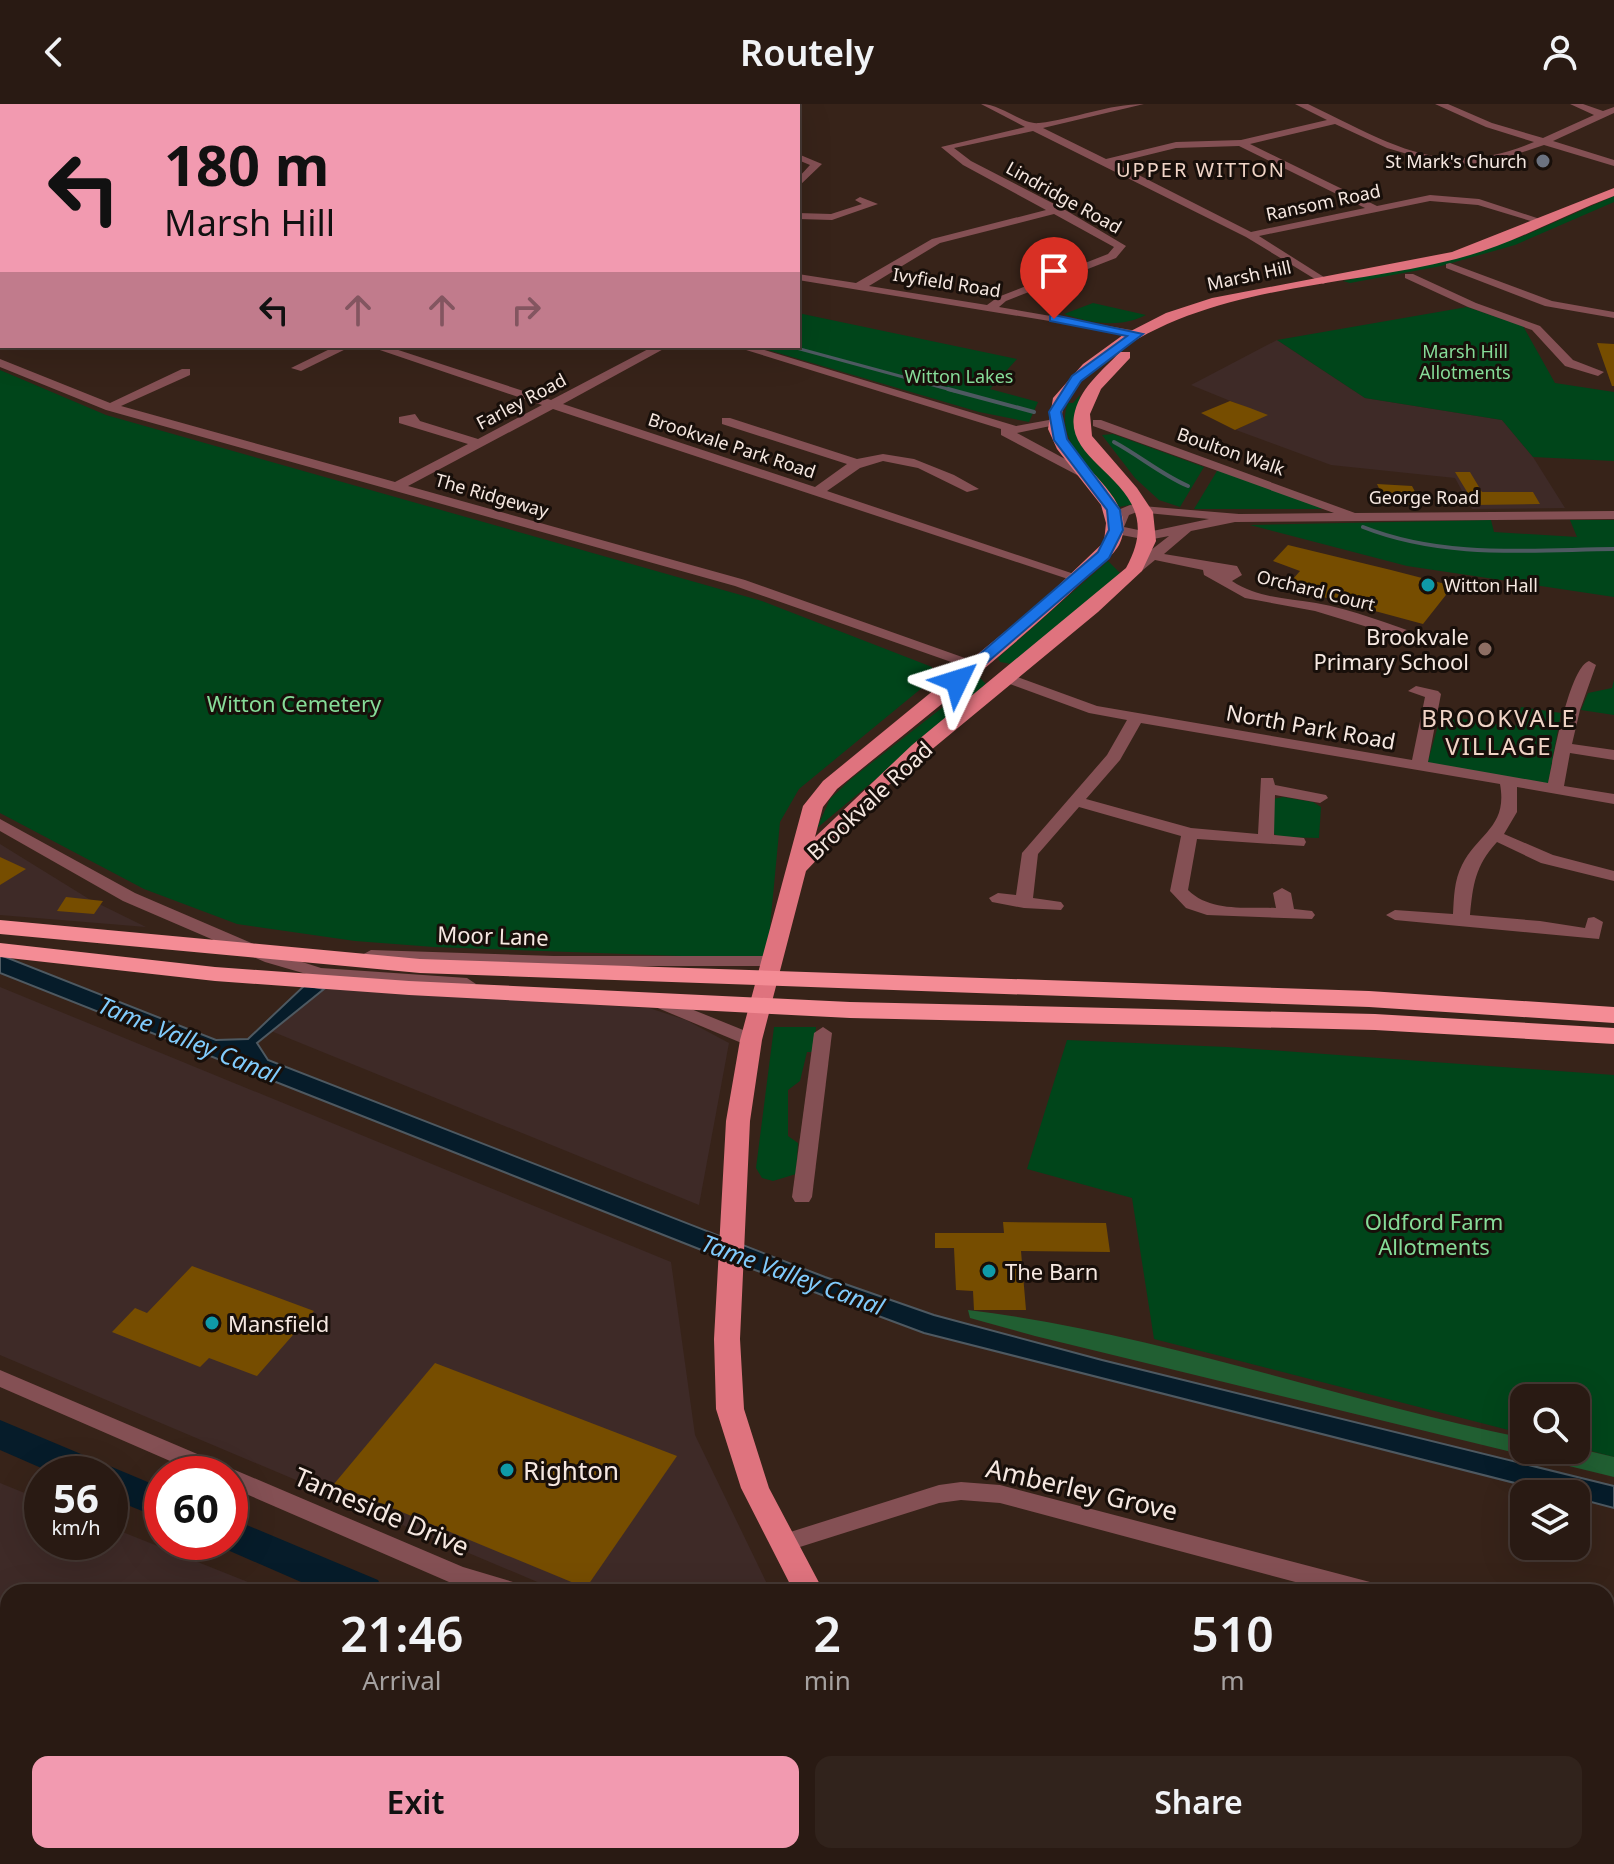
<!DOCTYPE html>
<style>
:root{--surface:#291a13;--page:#31231c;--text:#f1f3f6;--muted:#a5a1a0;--line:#453833;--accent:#f29ab0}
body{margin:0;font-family:"Noto Sans",sans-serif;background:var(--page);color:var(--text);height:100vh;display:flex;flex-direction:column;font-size:30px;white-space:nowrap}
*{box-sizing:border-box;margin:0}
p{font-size:26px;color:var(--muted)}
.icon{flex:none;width:44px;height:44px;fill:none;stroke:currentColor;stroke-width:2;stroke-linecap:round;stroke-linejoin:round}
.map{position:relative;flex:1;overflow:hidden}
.drawer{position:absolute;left:0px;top:1480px;width:1614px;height:280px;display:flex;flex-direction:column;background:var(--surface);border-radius:24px 24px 0 0;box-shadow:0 8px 32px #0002,0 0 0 2px var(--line)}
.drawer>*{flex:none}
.top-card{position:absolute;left:0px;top:0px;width:800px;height:244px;box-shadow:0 8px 32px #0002,0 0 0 2px var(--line);background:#f29ab0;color:#111;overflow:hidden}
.tools{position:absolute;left:1510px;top:1280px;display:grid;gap:16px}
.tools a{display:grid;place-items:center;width:80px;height:80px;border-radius:16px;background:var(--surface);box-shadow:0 8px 32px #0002,0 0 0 2px var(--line);font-size:40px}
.speed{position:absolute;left:24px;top:1352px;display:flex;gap:16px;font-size:40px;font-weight:700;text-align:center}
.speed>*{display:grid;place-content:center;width:104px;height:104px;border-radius:50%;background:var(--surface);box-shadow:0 8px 32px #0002,0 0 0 2px var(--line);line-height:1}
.speed small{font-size:20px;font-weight:400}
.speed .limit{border:12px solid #d22;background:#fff;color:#111}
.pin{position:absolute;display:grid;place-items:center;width:68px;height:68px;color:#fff;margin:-82px -34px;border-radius:50% 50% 50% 0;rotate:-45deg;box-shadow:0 0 8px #0007}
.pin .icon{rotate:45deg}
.me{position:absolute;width:88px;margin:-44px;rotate:49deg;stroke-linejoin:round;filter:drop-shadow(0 0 6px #0008)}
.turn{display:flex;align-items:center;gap:28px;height:168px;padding:0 32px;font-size:36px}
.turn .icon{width:104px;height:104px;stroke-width:2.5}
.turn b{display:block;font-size:56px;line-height:68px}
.lanes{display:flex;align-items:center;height:76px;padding:0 32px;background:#0003;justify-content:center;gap:40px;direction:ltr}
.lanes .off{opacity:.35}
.eta{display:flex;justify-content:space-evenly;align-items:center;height:136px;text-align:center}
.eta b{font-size:48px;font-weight:600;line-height:56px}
.button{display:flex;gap:16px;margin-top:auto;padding:16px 32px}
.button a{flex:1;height:92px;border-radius:16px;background:var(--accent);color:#111;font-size:32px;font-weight:600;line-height:92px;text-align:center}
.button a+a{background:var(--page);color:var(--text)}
header{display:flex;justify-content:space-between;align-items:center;height:104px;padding:0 32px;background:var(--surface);font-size:36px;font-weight:600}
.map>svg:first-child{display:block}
.industrial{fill:#3e2a27}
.green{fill:#00451a}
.forest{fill:#215f32}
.water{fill:#061c2a;stroke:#4e5961;stroke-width:2}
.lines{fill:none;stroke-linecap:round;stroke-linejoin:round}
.stream-far1{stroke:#4e5961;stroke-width:3}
.stream{stroke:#4e5961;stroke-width:4}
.river{fill:#061c2a;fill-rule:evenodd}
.building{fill:#764d00}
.minor{fill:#845054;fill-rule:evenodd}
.primary{fill:#df737e;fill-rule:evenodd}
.motorway{fill:#f48c95;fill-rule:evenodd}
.route{fill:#1a73e8;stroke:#114b97;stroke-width:2}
.worship-dot{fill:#6b7280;stroke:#180f0a;stroke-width:3}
.culture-dot{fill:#0f9aa8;stroke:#180f0a;stroke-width:3}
.education-dot{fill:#8d6e63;stroke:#180f0a;stroke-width:3}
.labels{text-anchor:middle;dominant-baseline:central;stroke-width:6;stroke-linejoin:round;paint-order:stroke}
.far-poi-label{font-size:18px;fill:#f6e8e1;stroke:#180f0a;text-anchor:end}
.far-street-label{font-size:18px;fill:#f6e8e1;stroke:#180f0a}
.far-park-label{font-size:18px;fill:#86dc98;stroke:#180f0a}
.far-neighbourhood-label{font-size:20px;letter-spacing:2px;fill:#f0d4c6;stroke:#180f0a}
.poi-label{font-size:22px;fill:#f6e8e1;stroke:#180f0a;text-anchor:start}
.park-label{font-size:22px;fill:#86dc98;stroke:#180f0a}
.street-label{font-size:22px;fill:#f6e8e1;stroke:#180f0a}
.neighbourhood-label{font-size:24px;letter-spacing:2px;fill:#f0d4c6;stroke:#180f0a}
.water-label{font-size:24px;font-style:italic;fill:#80cbfc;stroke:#180f0a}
.near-poi-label{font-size:26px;fill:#f6e8e1;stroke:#180f0a;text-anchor:start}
.near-street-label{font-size:26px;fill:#f6e8e1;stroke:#180f0a}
</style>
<header><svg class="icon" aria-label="back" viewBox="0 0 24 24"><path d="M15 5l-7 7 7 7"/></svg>Routely<svg class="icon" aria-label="person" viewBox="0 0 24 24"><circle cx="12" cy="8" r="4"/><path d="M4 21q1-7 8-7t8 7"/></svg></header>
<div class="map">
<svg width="1614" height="1760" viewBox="0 0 1614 1760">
<rect width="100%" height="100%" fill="#372319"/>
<g class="industrial">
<path d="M1277,236l88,58 137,22 31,37 32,51 -93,1 -17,-31 -124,-13 -95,-35 29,-15 -74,-30z"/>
<path d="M0,740l89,55 57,28 -146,-12z"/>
<path d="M0,883l671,275 24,173 76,157h-210l-561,-237z"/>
<path d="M318,884l331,20 37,12 43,23 -30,162 -428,-174z"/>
<path d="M0,1379l42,17v42h68v-15l163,65h-265v264h717l10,8h-735z"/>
</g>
<g class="green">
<path d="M1614,92v6l-99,43 -74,21 -91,17 -7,-2 130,-29 48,-15z"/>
<path d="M1093,199l53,12c-26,13 -54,9 -82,-1z"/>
<path d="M1467,203l56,19 32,57 59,9v69l-81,-4 -31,-37 -137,-22 -88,-58z"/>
<path d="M798,209l219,46 -27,30 48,13 -9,20 -50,-10 -225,-66h44z"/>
<path d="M0,266l106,45 656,186 170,66 2,11 -135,111 -19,33 -13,137 -333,-12 -79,-6 -118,-17 -93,-35 -144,-76z"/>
<path d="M1080,291l-3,21 58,88 -16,3c-21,-29 -66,-67 -51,-104h5z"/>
<path d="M1113,330l91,33 -24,40 -21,-7 -24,-22 -33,-43z"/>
<path d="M1217,367h6l107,38h-136z"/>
<path d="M1491,416l3,12 83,5 -7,-17h44v77l-207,-31 -157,-41z"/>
<path d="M1108,457l13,13 -109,90 -12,-2 -2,-4z"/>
<path d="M980,574l8,8 -171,142 13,-29 21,-20z"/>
<path d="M1614,576v35l-33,-5 7,-17 24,-5z"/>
<path d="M1521,603l40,6 -13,71 -121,-19 14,-50 74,12z"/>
<path d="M1283,693l30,5 8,5 -2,31 -39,-1 -8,-4 1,-34z"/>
<path d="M774,923h42l-2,25h-7l-7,29 -12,9v46l10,7 -2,31 -23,7 -11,-3 -6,-10z"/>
<path d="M1067,936l160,7 387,28v382l-38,-10v-49h-52v36l-370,-95 -22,-141 -105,-29z"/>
</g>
<path class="forest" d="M968,1206c189,23 370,90 556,128v12l52,-2 38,9v20l-579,-141 -65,-18z"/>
<path class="water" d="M0,851l216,85 32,-1 57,-54 19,4 -67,54 11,17 557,217 109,38 168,45 512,126v22l-38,-10v-4h-18l-634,-161 -220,-82 -704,-278z"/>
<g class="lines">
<path class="stream-far1" d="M789,242l166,45"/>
<g class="stream">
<path d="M948,285l86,23"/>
<path d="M1114,338c26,14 48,33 74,44"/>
<path d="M1363,423c81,32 166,23 251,22"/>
</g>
<g class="river">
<path d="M0,1316l162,68v31l-52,-21v-24h-55l-55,-24z"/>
<path d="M230,1414l148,62 6,12h-60l-108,-47 -1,-3h15z"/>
<path d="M804,1752h52l3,8h-51z"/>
</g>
</g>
<g class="building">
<path d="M1597,239l17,1v42h-2z"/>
<path d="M1230,297l20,7 18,7 -33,15 -34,-17z"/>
<path d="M1455,368h15l12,20h51l7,12 -65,1z"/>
<path d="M1377,380l35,2 8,15 -5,1 2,3h-24l-8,-4z"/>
<path d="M1288,441l103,25 62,16 -30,38 -137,-37 14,-16 -27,-10z"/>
<path d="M0,753l26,12 -26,16z"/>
<path d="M66,793l37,4 -9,13 -37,-3z"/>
<path d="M1003,1118l103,1 4,29 -89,-1 5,59h-52l-1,-19 -17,-1 -2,-42h-19v-15h69z"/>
<path d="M192,1162l122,45 -57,65 -48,-18 -9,9 -88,-35 23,-24 12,5z"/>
<path d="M435,1259l242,93 -91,132 -252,-104z"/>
</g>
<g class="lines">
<g class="minor">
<path d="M78,0h20l2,2h-24z"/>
<path d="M293,0h14l2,2h-14z"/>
<path d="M981,0c21,0 41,21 58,19 36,-4 69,-19 105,-19l-101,24 63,31 70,-17 65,-2 86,-20 -32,-16h13c82,39 134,77 226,38l-48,-15 -51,-23h13l44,19 51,15 51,-23 -24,-11h13l20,7 11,-4v6l-61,28 61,19v6l-70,-21 -57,19 -49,-1 -51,-15 -52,-24 -85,20 127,62 53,-11 49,4 70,23 -5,3 -66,-20 -48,-4 -171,35 68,43 2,2 -6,3 -77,-47 -213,-106 -79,17 17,13 91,47 64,38 -10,12 -110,43 -7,6 138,24 6,3 -2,2 -343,-56v-6l58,9 76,-44 114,-29 -83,-45 -22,-18 84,-20zM1239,42l126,62 -114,24 -136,-69 61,-15zM1054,110l60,33 -6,7 -110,43 -11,8 -118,-19 71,-43z"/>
<path d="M2,21v6l-2,1v-6z"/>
<path d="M798,50l24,10 -24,23v-9l12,-13 -12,-5z"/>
<rect x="0" y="60" width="2" height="6"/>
<path d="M860,93l18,7 -46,16 -34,-1v-6l33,1 31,-10 -7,-4z"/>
<rect x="0" y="153" width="2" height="6"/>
<path d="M1450,159l102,38 62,11v6l-69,-12 -99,-38v-4z"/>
<path d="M1405,170h8l63,29 64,23 33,34 31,12 -6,4 -33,-10 -33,-36 -64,-23 -63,-29z"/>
<path d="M336,242h16l-51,25 -10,-3z"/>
<path d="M368,242h18l165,54 103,-54h15l-106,58 252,83 32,-23 -125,-40v-6h8l127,41 26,-5 31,5 40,16 25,14 -12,3 -49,-24 -35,-7 -23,7 -33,23 259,87 -7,4 -5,-1 -521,-172 -145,77 337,94 234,83 2,3 -7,4 -239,-84 -629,-176 -106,-43v-8l110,44 72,-34h8v6l-69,31 274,76 73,-38 -69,-21v-6l16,-3 5,7 58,18 64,-34z"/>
<path d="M733,242h18l265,80 44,-8v6l-43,9 74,40 -12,3 -78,-41v-6z"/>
<path d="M1093,316h8l254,93 259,-2v8l-379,3 -44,9 -27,23 73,12 5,9 -10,6c25,17 55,17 84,22 37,6 74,22 109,33v6l-5,1 -105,-32 -70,-13 -41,-23 -1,-5 -48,-10 -17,14h-10v-6l41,-32 -21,4 -37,-7 -2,-3 9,-20 12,-5 109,9 95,-1 -241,-87zM1137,408l72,7 -61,13 -24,-5 5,-12z"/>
<path d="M1589,557l7,4 -16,45 -8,34 42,6v10l-44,-7 -6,33 50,8v10l-97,-17v25l-13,22 49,21 61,16v10l-73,-18 -44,-21c-22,24 -24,43 -27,73l70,6 45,7 3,-10 6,-1 9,5 -4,17 -204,-19 -9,-5 9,-5 58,4c1,-17 1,-33 9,-49 16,-32 46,-38 38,-81l-359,-61 -21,37 -34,39 105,29 67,6 3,-56h12l2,7 51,10 2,3 -8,5 -45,-8 -1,40 30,3 2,4 -2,4 -107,-7 -9,51c22,22 58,17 88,18l-3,-15 9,-5 9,5 3,16 18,2 3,4 -3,4 -105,-4 -21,-7 -16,-17 11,-55 -102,-29 -41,47 -5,44 28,4 3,4 -3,4 -37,-2 -32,-6 -3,-4 9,-5 18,2 6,-42 85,-98 20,-35 -38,-7 -90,-33v-6h10l88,32 315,54 13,-63 -17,-6 8,-5 22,5 3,3 -13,68 120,21c5,-23 21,-115 41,-122z"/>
<path d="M0,715l135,74 142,61 44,14 146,10 9,6 -9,6 -147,-12 -55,-16 -142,-61 -123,-70z"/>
<path d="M371,846l183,6h218l9,5 -9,5h-218l-189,-7 -3,-4z"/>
<path d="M659,892l99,40 2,4 -9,6 -7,-2 -91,-38 -3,-4 3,-4z"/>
<path d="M823,923l9,6 -20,164 -3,5h-14l-3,-5 22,-164z"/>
<path d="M0,1266l463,197 60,18 4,7h-45l-33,-10 -219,-95v-13h-30l-200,-87z"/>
<path d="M961,1378l39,3 370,97 8,3 4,7h-49l-333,-89 -39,-3 -22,3 -155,49 -8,-2 -4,-7 4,-7 8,-2 155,-49z"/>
<path d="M573,1752h30l-3,8h-30z"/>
<path d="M1320,1752h52l3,8h-52z"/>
</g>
<g class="primary">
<path d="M1614,84v8c-53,20 -103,49 -158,63 -115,29 -246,25 -346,98 -14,11 -29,22 -40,37 -39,59 75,91 50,149 -5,12 -24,25 -34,35 -78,75 -165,142 -249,211l-14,18 -8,30 97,-92 214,-177c48,-86 -67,-98 -51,-157 7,-25 28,-41 45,-59h10v6l-29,31 -11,25 2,22 45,52 16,24 3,29 -14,30 -44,41 -214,177 -78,82 -44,169 -12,81 -10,218 4,70 25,79 55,104h-30l-53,-104 -25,-79 -2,-70 12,-218 14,-81 63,-234 20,-25 217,-178 64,-61 2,-19 -5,-18 -44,-56 -9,-20 5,-31 30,-34 40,-29 43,-22 46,-15 240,-46z"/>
<path d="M941,1752h34l3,8h-34z"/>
</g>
<g class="motorway">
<path d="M0,816l420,39 949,32 245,16v16l-245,-16 -949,-34 -420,-39z"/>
<path d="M0,839l215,24 194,14 441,21 525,12 239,14v16l-239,-14 -525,-12 -441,-23 -194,-14 -215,-24z"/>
</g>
</g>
<path class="route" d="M1054,211l89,19 -62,47 -20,31 6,27 53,71 3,20 -14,28 -147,126h-10v-6l146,-126 11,-22 -2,-20 -53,-70 -5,-28 23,-36 55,-40 -77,-15v-5z"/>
<circle class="worship-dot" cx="1543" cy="57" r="8"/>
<g class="culture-dot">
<circle cx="1428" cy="481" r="8"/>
<circle cx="989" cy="1167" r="8"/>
<circle cx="212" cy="1219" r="8"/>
<circle cx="507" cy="1366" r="8"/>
</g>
<circle class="education-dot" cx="1485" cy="545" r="8"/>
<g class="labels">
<g class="far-poi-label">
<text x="1527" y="57">St Mark's Church</text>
<text x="1444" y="481" text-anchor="start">Witton Hall</text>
</g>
<g class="far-street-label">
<text transform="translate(1064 93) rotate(29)">Lindridge Road</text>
<text transform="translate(1323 98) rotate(-12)">Ransom Road</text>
<text transform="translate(1249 171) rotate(-12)">Marsh Hill</text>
<text transform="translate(947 178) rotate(9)">Ivyfield Road</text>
<text transform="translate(521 297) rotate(-28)">Farley Road</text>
<text transform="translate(732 341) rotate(18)">Brookvale Park Road</text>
<text transform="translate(1231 347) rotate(19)">Boulton Walk</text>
<text transform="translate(492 391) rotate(16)">The Ridgeway</text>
<text x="1424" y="393">George Road</text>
<text transform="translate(1316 486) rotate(14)">Orchard Court</text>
</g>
<g class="far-park-label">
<text x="1465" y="247">Marsh Hill<tspan x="1465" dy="21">Allotments</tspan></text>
<text x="959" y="272">Witton Lakes</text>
</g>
<g class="far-neighbourhood-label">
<text x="1201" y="65">UPPER WITTON</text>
</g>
<g class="poi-label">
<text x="1469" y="532" text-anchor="end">Brookvale<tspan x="1469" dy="25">Primary School</tspan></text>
<text x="1005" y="1167">The Barn</text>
<text x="228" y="1219">Mansfield</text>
</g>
<g class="park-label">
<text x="294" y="599">Witton Cemetery</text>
<text x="1434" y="1117">Oldford Farm<tspan x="1434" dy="25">Allotments</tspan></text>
</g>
<g class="street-label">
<text transform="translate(1311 622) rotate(10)">North Park Road</text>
<text transform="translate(869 696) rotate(-43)">Brookvale Road</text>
<text transform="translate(493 831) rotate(2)">Moor Lane</text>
</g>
<g class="neighbourhood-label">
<text x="1499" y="613">BROOKVALE<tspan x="1499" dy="28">VILLAGE</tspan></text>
</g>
<g class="water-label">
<text transform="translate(189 935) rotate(22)">Tame Valley Canal</text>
<text transform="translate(793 1170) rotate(20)">Tame Valley Canal</text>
</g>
<g class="near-poi-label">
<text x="523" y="1366">Righton</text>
</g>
<g class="near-street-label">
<text transform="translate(1082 1385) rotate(13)">Amberley Grove</text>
<text transform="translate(382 1407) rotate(23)">Tameside Drive</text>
</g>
</g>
</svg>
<div class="tools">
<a><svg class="icon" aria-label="search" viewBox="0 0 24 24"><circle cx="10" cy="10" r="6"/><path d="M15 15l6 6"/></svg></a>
<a><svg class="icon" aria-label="layers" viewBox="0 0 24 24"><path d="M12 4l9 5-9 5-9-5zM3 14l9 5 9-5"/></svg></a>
</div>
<div class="speed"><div>56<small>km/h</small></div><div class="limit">60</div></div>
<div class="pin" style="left:1054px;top:215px;background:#d93025"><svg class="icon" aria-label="arrive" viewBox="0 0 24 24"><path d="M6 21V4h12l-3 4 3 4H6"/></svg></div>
<svg class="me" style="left:957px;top:577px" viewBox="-20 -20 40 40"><path d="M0-17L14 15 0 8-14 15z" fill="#1a73e8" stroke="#fff" stroke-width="4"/></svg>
<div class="top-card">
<div class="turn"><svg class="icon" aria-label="left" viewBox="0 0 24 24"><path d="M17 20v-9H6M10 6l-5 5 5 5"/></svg><div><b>180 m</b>Marsh Hill</div></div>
<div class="lanes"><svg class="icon" aria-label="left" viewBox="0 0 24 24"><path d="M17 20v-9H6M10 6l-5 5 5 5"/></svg><svg class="icon off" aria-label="ahead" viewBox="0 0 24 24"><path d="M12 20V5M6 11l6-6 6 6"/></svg><svg class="icon off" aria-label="ahead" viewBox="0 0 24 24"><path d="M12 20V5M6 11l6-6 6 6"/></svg><svg class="icon off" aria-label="right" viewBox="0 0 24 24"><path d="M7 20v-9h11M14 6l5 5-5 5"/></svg></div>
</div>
<section class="drawer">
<div class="eta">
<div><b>21:46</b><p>Arrival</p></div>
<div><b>2</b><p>min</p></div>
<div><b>510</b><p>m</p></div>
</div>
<div class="button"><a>Exit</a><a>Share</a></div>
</section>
</div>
